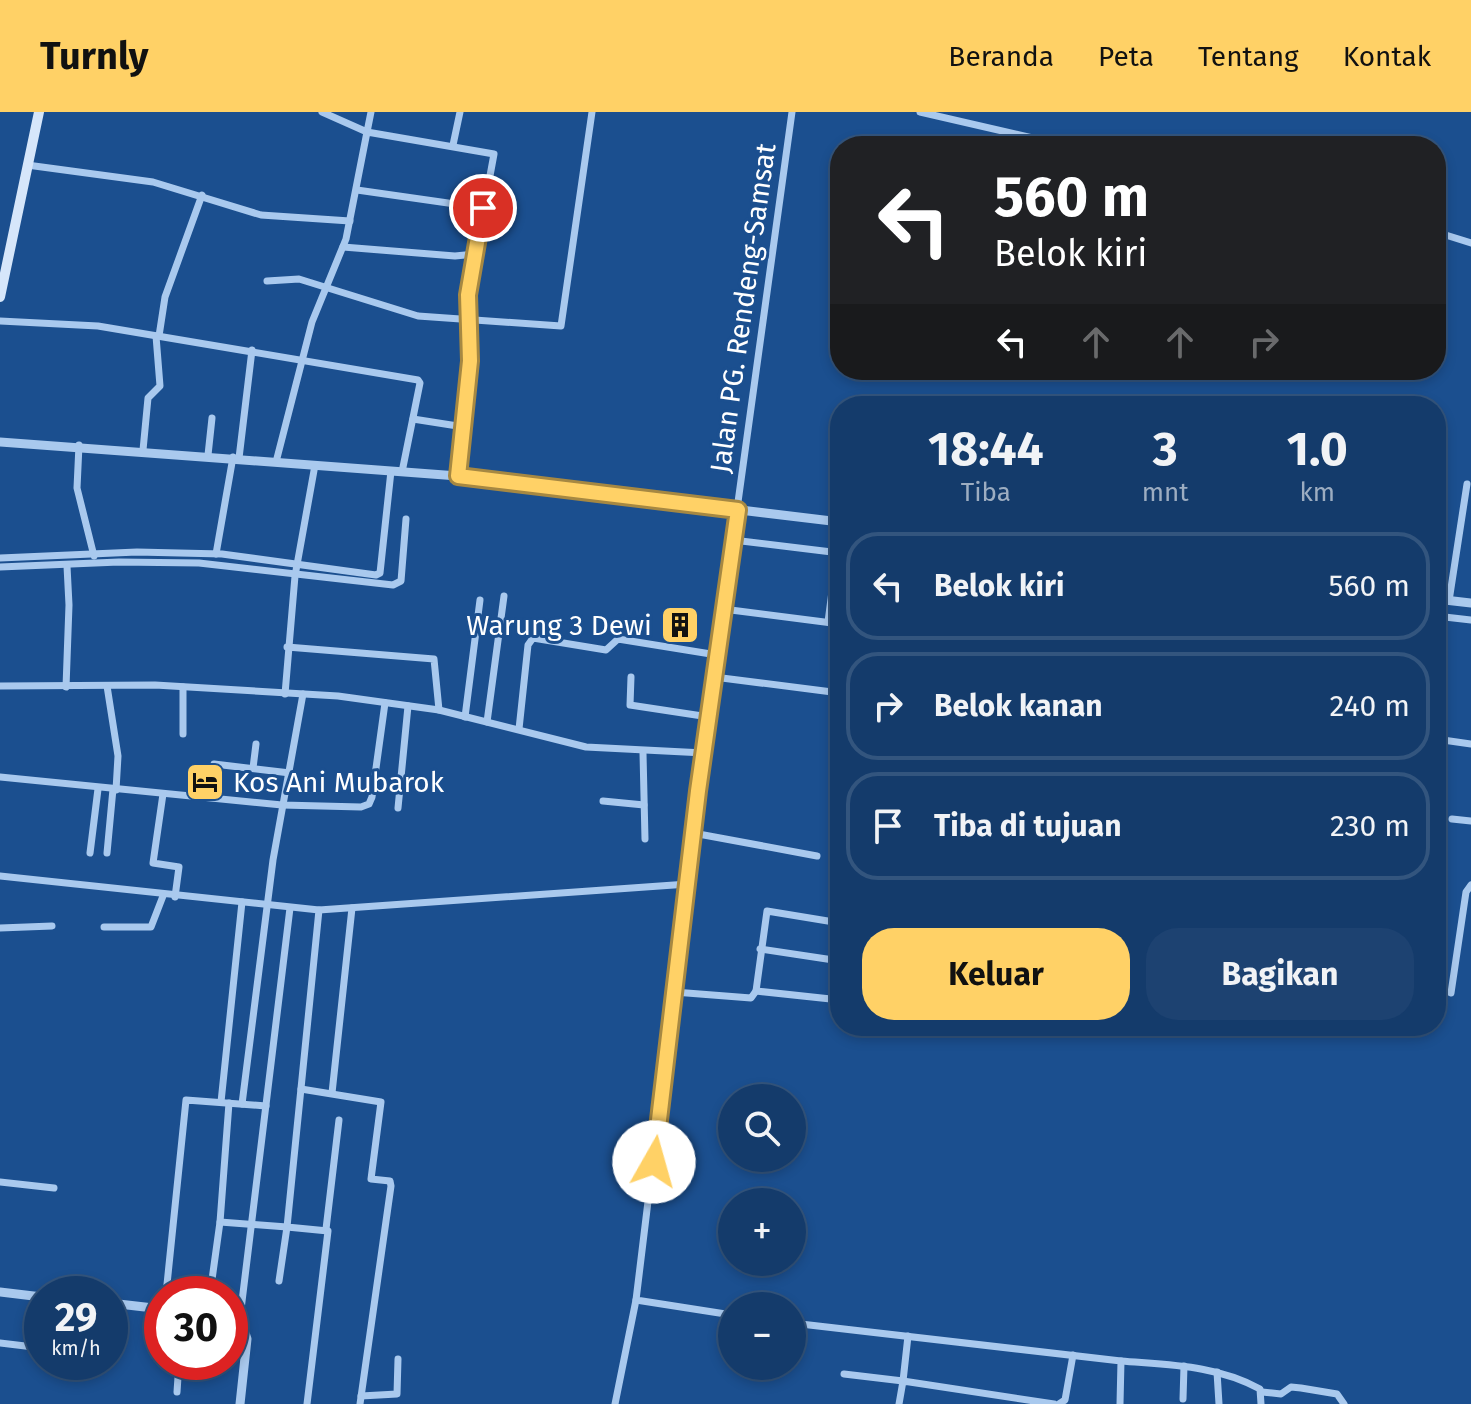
<!DOCTYPE html>
<html lang="id">
<meta charset="utf-8">
<style>
:root{--surface:#143b6b;--page:#1d4271;--text:#f1f3f6;--muted:#9dadc1;--line:#33557e;--accent:#ffd166}
body{margin:0;font-family:"Fira Sans",sans-serif;background:var(--page);color:var(--text);height:100vh;display:flex;flex-direction:column;font-size:30px;white-space:nowrap}
*{box-sizing:border-box;margin:0}
p{font-size:26px;color:var(--muted)}
.icon{flex:none;width:44px;height:44px;fill:none;stroke:currentColor;stroke-width:2;stroke-linecap:round;stroke-linejoin:round}
.map{position:relative;flex:1;overflow:hidden}
.details{position:absolute;left:830px;top:284px;width:616px;height:640px;display:flex;flex-direction:column;background:var(--surface);border-radius:32px;box-shadow:0 4px 12px #0003,0 0 0 2px var(--line)}
.details>*{flex:none}
.banner{position:absolute;left:830px;top:24px;width:616px;height:244px;border-radius:32px;box-shadow:0 4px 12px #0003,0 0 0 2px var(--line);background:#202124;color:#fff;overflow:hidden}
.controls{position:absolute;left:718px;top:972px;display:grid;gap:16px}
.controls a{display:grid;place-items:center;width:88px;height:88px;border-radius:50%;background:var(--surface);box-shadow:0 4px 12px #0003,0 0 0 2px var(--line);font-size:40px}
.speed{position:absolute;left:24px;top:1164px;display:flex;gap:16px;font-size:40px;font-weight:700;text-align:center}
.speed>*{display:grid;place-content:center;width:104px;height:104px;border-radius:50%;background:var(--surface);box-shadow:0 4px 12px #0003,0 0 0 2px var(--line);line-height:1}
.speed small{font-size:20px;font-weight:400}
.speed .limit{border:12px solid #d22;background:#fff;color:#111}
.pin{position:absolute;display:grid;place-items:center;width:68px;height:68px;color:#fff;margin:-34px;border:4px solid #fff;border-radius:50%;box-shadow:0 2px 8px #0007}
.me{position:absolute;width:88px;margin:-44px;rotate:7deg;stroke-linejoin:round;filter:drop-shadow(0 0 6px #0008)}
.turn{display:flex;align-items:center;gap:28px;height:168px;padding:0 32px;font-size:36px}
.turn .icon{width:104px;height:104px;stroke-width:2.5}
.turn b{display:block;font-size:56px;line-height:68px}
.lanes{display:flex;align-items:center;height:76px;padding:0 32px;background:#0003;justify-content:center;gap:40px;direction:ltr}
.lanes .off{opacity:.35}
.eta{display:flex;justify-content:space-evenly;align-items:center;height:136px;text-align:center}
.eta b{font-size:48px;font-weight:700;line-height:56px}
.primary-button{display:flex;gap:16px;margin-top:auto;padding:16px 32px}
.primary-button a{flex:1;height:92px;border-radius:32px;background:var(--accent);color:#111;font-size:32px;font-weight:700;line-height:92px;text-align:center}
.primary-button a+a{background:var(--page);color:var(--text)}
ul{padding:0;list-style:none}
li{display:flex;align-items:center;gap:24px;height:108px;margin:0 16px 12px;padding:0 16px;border:4px solid var(--line);border-radius:32px}
li div{flex:1}
li b{display:block;font-size:30px}
li em{font-style:normal}
header{display:flex;align-items:center;gap:48px;box-sizing:border-box;height:112px;padding:0 40px;background:var(--accent);color:#111}
header strong{font-size:38px}
nav{display:flex;gap:44px;margin-inline-start:auto;font-size:28px}
.map>svg:first-child{display:block}
.lines{fill:none;stroke-linecap:round;stroke-linejoin:round}
.minor{stroke:#a9c9ee;stroke-width:7}
.tertiary{stroke:#a9c9ee;stroke-width:9}
.secondary{stroke:#d6e6fa;stroke-width:10}
.route-casing{stroke:#a68842;stroke-width:20}
.route{stroke:#ffd166;stroke-width:14}
.labels{text-anchor:middle;dominant-baseline:central;stroke-width:6;stroke-linejoin:round;paint-order:stroke}
.street-label{font-size:28px;fill:#fff;stroke:#1b4f8f}
.poi-label{font-size:28px;fill:#fff;stroke:#1b4f8f;text-anchor:end}
</style>
<header>
<strong>Turnly</strong>
<nav><a>Beranda</a><a>Peta</a><a>Tentang</a><a>Kontak</a></nav>
</header>
<div class="map">
<svg width="1471" height="1292" viewBox="0 0 1471 1292">
<rect width="100%" height="100%" fill="#1b4f8f"/>
<g class="lines">
<g class="minor">
<path d="M322,0l45,20 4,-20"/>
<path d="M920,0l147,34"/>
<path d="M453,33l7,-33"/>
<path d="M27,53l126,17 108,33 89,6"/>
<path d="M357,78l126,18"/>
<path d="M1436,120l35,11"/>
<path d="M343,135l112,9 20,-2"/>
<path d="M267,169l32,-2 119,37 143,10 31,-214"/>
<path d="M0,209l98,5 320,54 2,3 -18,89"/>
<path d="M159,224l6,-39 37,-102"/>
<path d="M413,307l51,8"/>
<path d="M79,333l-2,43 17,68"/>
<path d="M143,338l5,-52 12,-12 -4,-50"/>
<path d="M208,343l4,-37"/>
<path d="M239,346l13,-108"/>
<path d="M276,350l36,-140 34,-83 21,-107 127,22 -26,141 2,66 -12,115"/>
<path d="M733,428l107,13"/>
<path d="M216,442l17,-97"/>
<path d="M0,446l137,-6 85,2 154,21 4,-2 11,-102"/>
<path d="M0,455l119,-5 80,1 194,22 8,-4 5,-62"/>
<path d="M1449,489l18,-117"/>
<path d="M723,497l117,15"/>
<path d="M1436,504l35,4"/>
<path d="M828,510l9,-69"/>
<path d="M287,535l147,12 5,51"/>
<path d="M631,565l-1,28 79,12"/>
<path d="M714,565l126,16"/>
<path d="M0,574l155,-1 183,11 101,14 147,37 118,6"/>
<path d="M107,574l11,70 -2,34"/>
<path d="M66,575l3,-82 -2,-39"/>
<path d="M285,582l10,-118 20,-111"/>
<path d="M465,605l15,-117"/>
<path d="M487,610l17,-126"/>
<path d="M519,617l9,-84 5,-7 73,12 12,-11 99,16"/>
<path d="M183,622v-47"/>
<path d="M1436,627l35,5"/>
<path d="M643,641l2,86"/>
<path d="M214,652l76,9"/>
<path d="M253,656l3,-24"/>
<path d="M0,665l282,28 79,2 8,-3 3,-7 13,-94"/>
<path d="M163,682l-10,69 26,4 -4,30"/>
<path d="M603,689l41,4"/>
<path d="M398,696l10,-102"/>
<path d="M1452,707l19,2"/>
<path d="M693,721l124,23"/>
<path d="M90,741l8,-64"/>
<path d="M107,741l6,-64"/>
<path d="M0,764l319,34 369,-26"/>
<path d="M104,815h47l12,-31"/>
<path d="M0,816l52,-2"/>
<path d="M760,837l80,12"/>
<path d="M756,879l84,9"/>
<path d="M674,880l77,6 5,-7 11,-80 73,12"/>
<path d="M1451,881l15,-101 5,-7"/>
<path d="M1033,915l17,4 5,-5"/>
<path d="M301,977l80,13 -10,77 19,2 1,5 -31,218"/>
<path d="M332,981l20,-185"/>
<path d="M221,990l21,-200"/>
<path d="M242,992l31,-244 30,-166"/>
<path d="M0,1070l54,6"/>
<path d="M220,1110l9,-119"/>
<path d="M326,1117l13,-109"/>
<path d="M166,1182l20,-194 80,6"/>
<path d="M210,1182l10,-72 67,5 -8,54"/>
<path d="M732,1203l-96,-15 62,-509 94,-679"/>
<path d="M792,1211l329,38 -1,43"/>
<path d="M239,1214l51,-418"/>
<path d="M0,1231l42,5"/>
<path d="M1121,1249c47,4 96,4 139,28l1,15"/>
<path d="M1217,1260l2,32"/>
<path d="M844,1262l59,7 5,-45"/>
<path d="M177,1280l2,-30"/>
<path d="M1262,1280l19,2 10,-7 10,1 36,6 7,10"/>
<path d="M361,1284l36,-2 1,-35"/>
<path d="M1183,1287l1,-33"/>
<path d="M307,1292l21,-173 -41,-4 32,-317"/>
<path d="M615,1292l21,-104"/>
<path d="M899,1292l4,-23 151,23"/>
<path d="M1059,1292l6,-4 8,-45"/>
</g>
<g class="tertiary">
<path d="M0,330l458,34 382,46"/>
<path d="M1436,487l35,4"/>
<path d="M0,1180l42,5"/>
<path d="M110,1191l52,6"/>
<path d="M230,1211l14,7 3,9 -7,65"/>
</g>
<path class="secondary" d="M0,185l39,-185"/>
</g>
<g class="lines">
<defs>
<path id="route" d="M483,96l-15,87 2,66 -12,115 280,34 -40,281 -44,371"/>
</defs>
<use href="#route" class="route-casing"/>
<use href="#route" class="route"/>
</g>
<defs>
<symbol id="building-square" viewBox="-11 -11 22 22"><rect x="-9" y="-9" width="18" height="18" rx="4" fill="#ffd166" stroke="#1b4f8f"/><path d="M-4-6H4V6H1V3H-1V6H-4ZM-2.5-4.3h1.7v1.8h-1.7ZM.8-4.3h1.7v1.8H.8ZM-2.5-1h1.7V.8h-1.7ZM.8-1h1.7V.8H.8Z" fill="#111"/></symbol>
<symbol id="hotel-square" viewBox="-11 -11 22 22"><rect x="-9" y="-9" width="18" height="18" rx="4" fill="#ffd166" stroke="#1b4f8f"/><path d="M-6-4.5h1.5V1H6V5H4.5V3h-9V5H-6ZM-4 0a1.8 1.8 0 1 1 3.6 0ZM.5 0V-2.5h3Q6-2.5 6 0Z" fill="#111"/></symbol>
</defs>
<g fill-rule="evenodd">
<use href="#building-square" x="658" y="491" width="44" height="44"/>
<use href="#hotel-square" x="183" y="648" width="44" height="44"/>
</g>
<g class="labels">
<g class="street-label">
<text transform="translate(743 196) rotate(-82)">Jalan PG. Rendeng-Samsat</text>
</g>
<g class="poi-label">
<text x="652" y="513">Warung 3 Dewi</text>
<text x="233" y="670" text-anchor="start">Kos Ani Mubarok</text>
</g>
</g>
</svg>
<div class="controls">
<a><svg class="icon" aria-label="search" viewBox="0 0 24 24"><circle cx="10" cy="10" r="6"/><path d="M15 15l6 6"/></svg></a>
<a>+</a>
<a>−</a>
</div>
<div class="speed"><div>29<small>km/h</small></div><div class="limit">30</div></div>
<div class="pin" style="left:483px;top:96px;background:#d93025"><svg class="icon" aria-label="arrive" viewBox="0 0 24 24"><path d="M6 21V4h12l-3 4 3 4H6"/></svg></div>
<svg class="me" style="left:654px;top:1050px" viewBox="-20 -20 40 40"><circle r="19" fill="#fff"/><path d="M0-13L10 11 0 6-10 11z" fill="#ffd166"/></svg>
<div class="banner">
<div class="turn"><svg class="icon" aria-label="left" viewBox="0 0 24 24"><path d="M17 20v-9H6M10 6l-5 5 5 5"/></svg><div><b>560 m</b>Belok kiri</div></div>
<div class="lanes"><svg class="icon" aria-label="left" viewBox="0 0 24 24"><path d="M17 20v-9H6M10 6l-5 5 5 5"/></svg><svg class="icon off" aria-label="ahead" viewBox="0 0 24 24"><path d="M12 20V5M6 11l6-6 6 6"/></svg><svg class="icon off" aria-label="ahead" viewBox="0 0 24 24"><path d="M12 20V5M6 11l6-6 6 6"/></svg><svg class="icon off" aria-label="right" viewBox="0 0 24 24"><path d="M7 20v-9h11M14 6l5 5-5 5"/></svg></div>
</div>
<section class="details">
<div class="eta">
<div><b>18:44</b><p>Tiba</p></div>
<div><b>3</b><p>mnt</p></div>
<div><b>1.0</b><p>km</p></div>
</div>
<ul>
<li><svg class="icon" aria-label="left" viewBox="0 0 24 24"><path d="M17 20v-9H6M10 6l-5 5 5 5"/></svg><div><b>Belok kiri</b></div><em>560 m</em></li>
<li><svg class="icon" aria-label="right" viewBox="0 0 24 24"><path d="M7 20v-9h11M14 6l5 5-5 5"/></svg><div><b>Belok kanan</b></div><em>240 m</em></li>
<li><svg class="icon" aria-label="arrive" viewBox="0 0 24 24"><path d="M6 21V4h12l-3 4 3 4H6"/></svg><div><b>Tiba di tujuan</b></div><em>230 m</em></li>
</ul>
<div class="primary-button"><a>Keluar</a><a>Bagikan</a></div>
</section>
</div>
